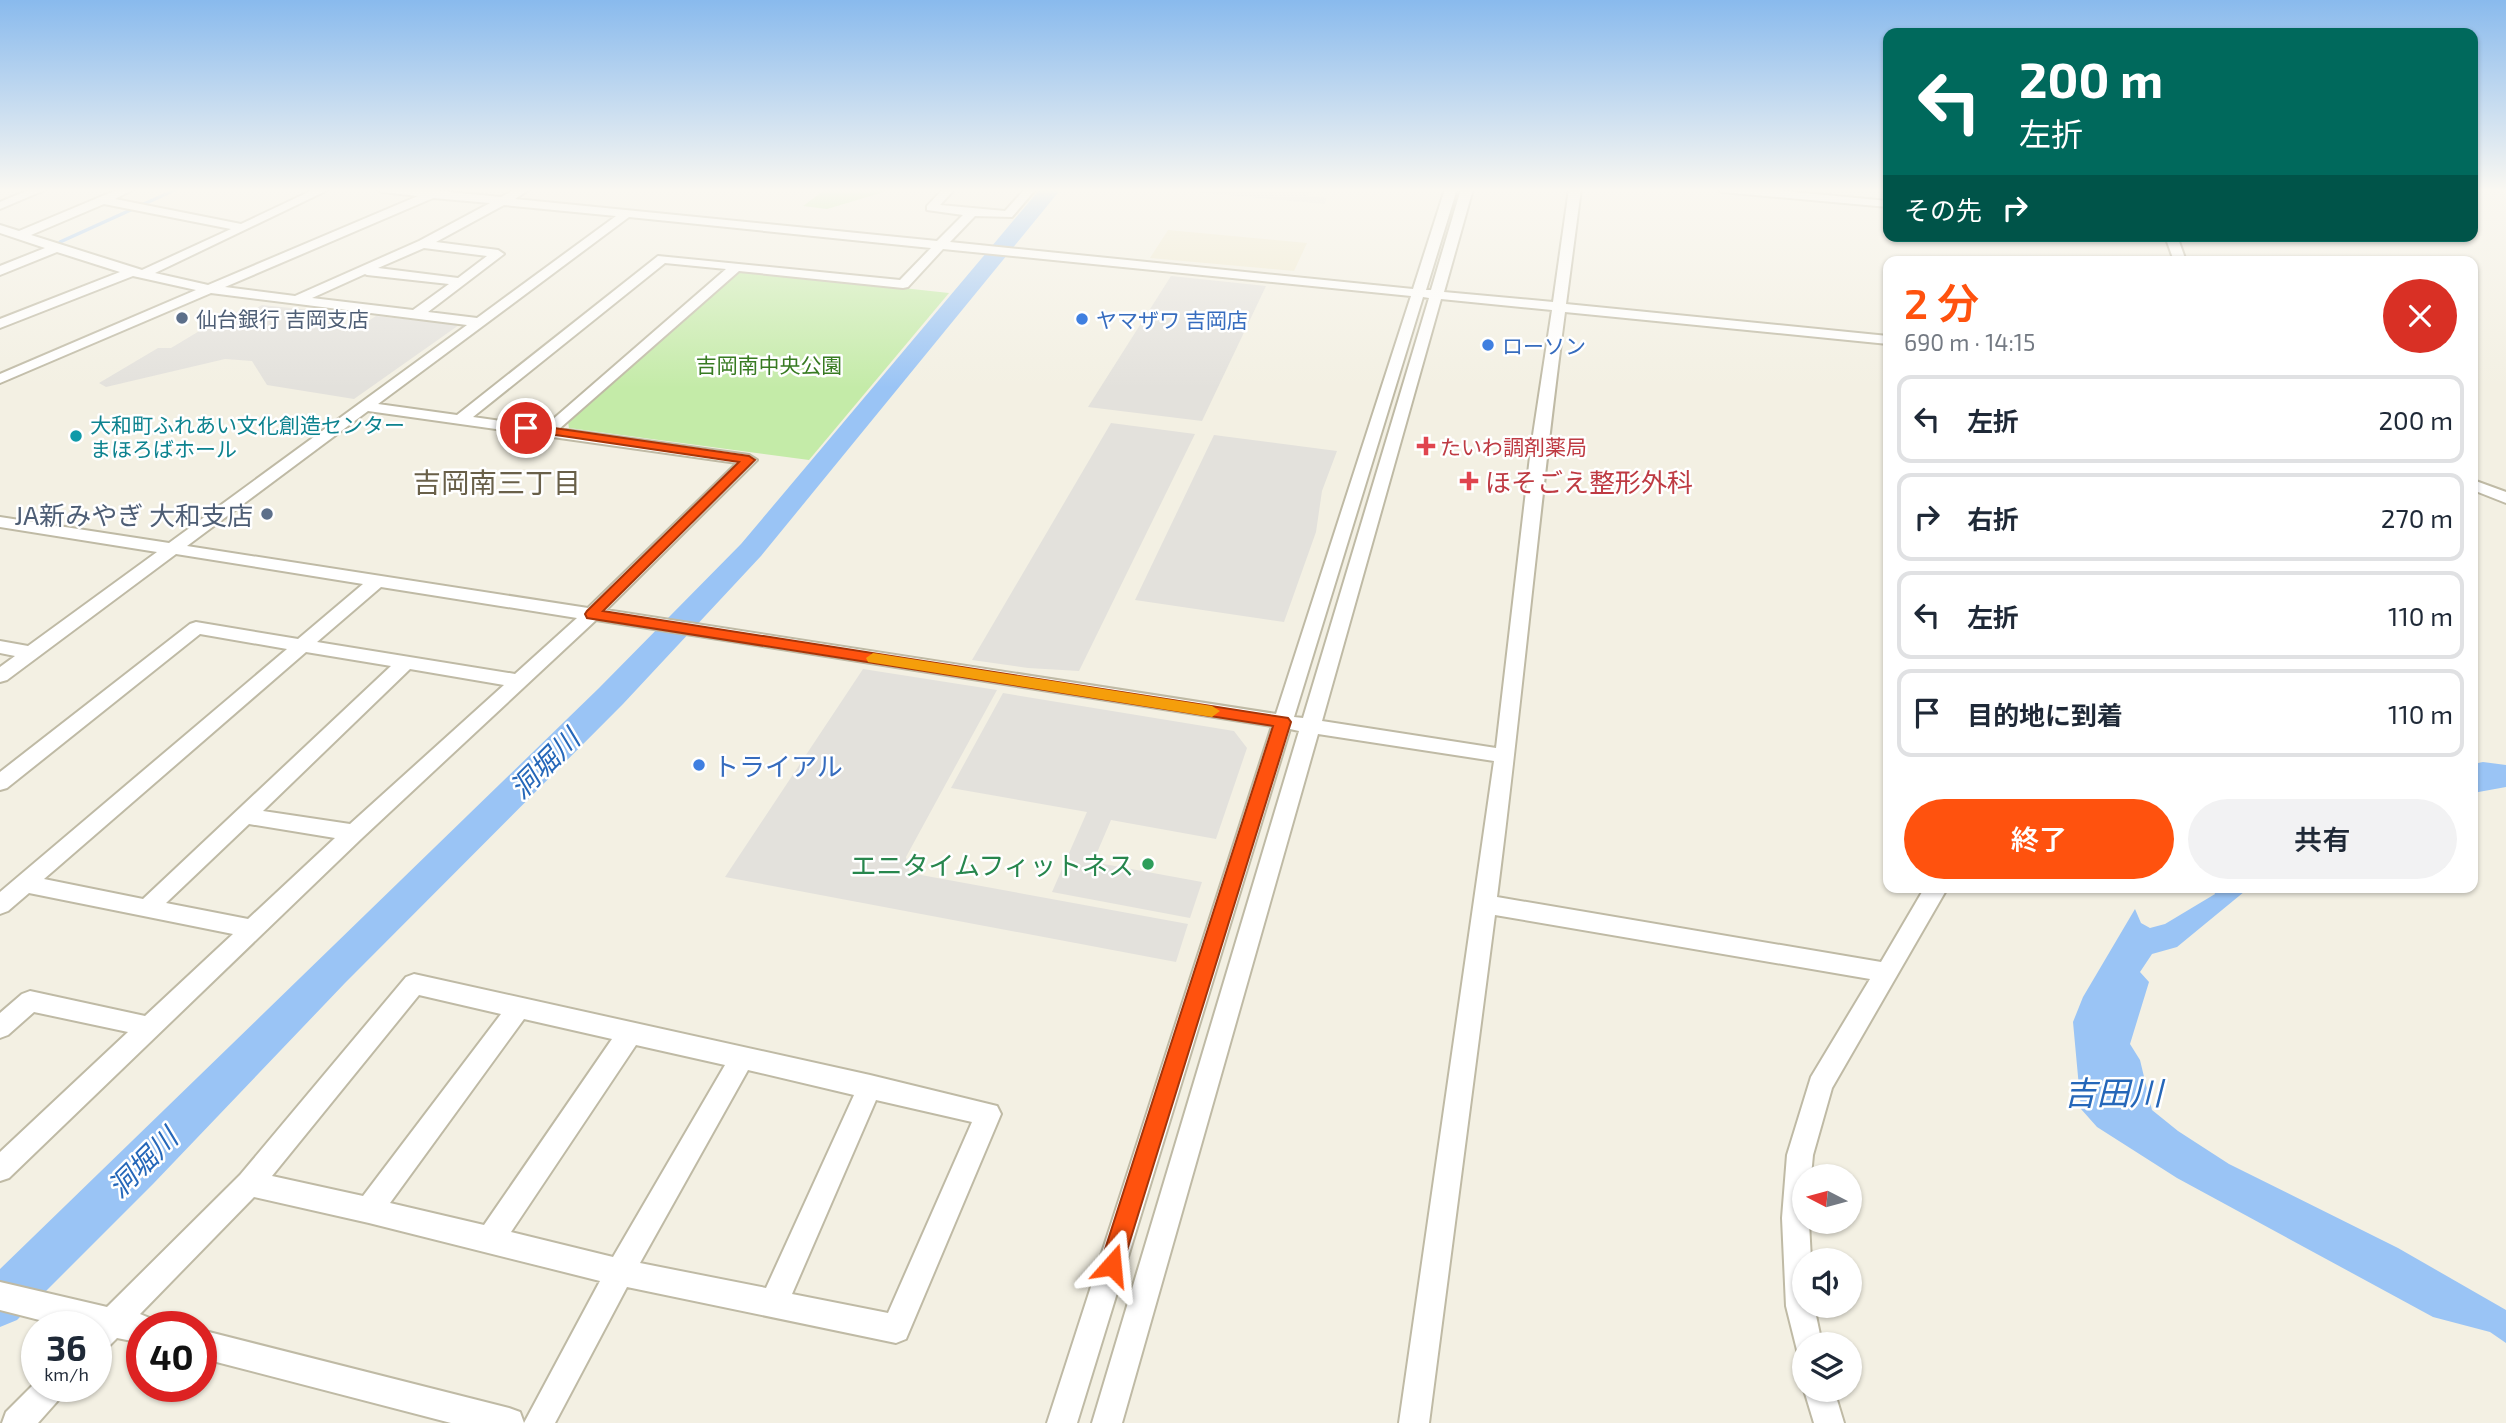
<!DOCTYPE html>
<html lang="ja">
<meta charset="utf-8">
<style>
:root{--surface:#fff;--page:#f2f2f3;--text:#1f2937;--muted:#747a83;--line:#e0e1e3;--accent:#ff520e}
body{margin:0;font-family:"Exo 2","Noto Sans JP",sans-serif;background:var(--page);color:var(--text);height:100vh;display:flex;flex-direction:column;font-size:26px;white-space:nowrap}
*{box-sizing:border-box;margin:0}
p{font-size:23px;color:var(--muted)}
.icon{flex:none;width:38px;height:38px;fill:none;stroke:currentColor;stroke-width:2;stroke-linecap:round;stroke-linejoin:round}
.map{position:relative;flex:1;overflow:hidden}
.details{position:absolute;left:1883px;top:256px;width:595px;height:637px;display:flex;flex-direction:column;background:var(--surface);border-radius:14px;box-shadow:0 2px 5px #0004}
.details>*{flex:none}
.guide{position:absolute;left:1883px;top:28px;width:595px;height:214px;border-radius:14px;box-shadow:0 2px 5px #0004;background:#00695c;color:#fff;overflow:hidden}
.needle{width:46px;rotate:276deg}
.tools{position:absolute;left:1792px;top:1164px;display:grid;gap:14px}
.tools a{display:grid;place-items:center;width:70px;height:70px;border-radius:50%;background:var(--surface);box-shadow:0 2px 5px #0004;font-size:35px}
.speed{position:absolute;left:21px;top:1311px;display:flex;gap:14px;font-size:35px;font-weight:700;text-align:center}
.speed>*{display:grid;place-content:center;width:91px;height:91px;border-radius:50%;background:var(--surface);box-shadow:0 2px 5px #0004;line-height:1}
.speed small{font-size:18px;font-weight:400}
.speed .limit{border:10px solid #d22;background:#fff;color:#111}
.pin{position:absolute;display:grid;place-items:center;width:60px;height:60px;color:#fff;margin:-30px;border:4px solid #fff;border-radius:50%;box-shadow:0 2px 7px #0007}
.me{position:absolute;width:77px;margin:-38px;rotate:18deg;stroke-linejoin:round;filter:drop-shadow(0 0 5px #0008)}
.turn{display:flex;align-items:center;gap:24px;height:147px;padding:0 21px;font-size:32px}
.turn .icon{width:91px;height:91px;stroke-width:2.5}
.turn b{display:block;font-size:49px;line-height:60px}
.then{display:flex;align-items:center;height:66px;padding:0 21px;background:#0003;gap:14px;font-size:26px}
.round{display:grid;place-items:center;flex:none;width:74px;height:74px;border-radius:37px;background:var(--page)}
.headline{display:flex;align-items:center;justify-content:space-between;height:119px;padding:0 21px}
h1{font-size:42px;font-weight:600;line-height:52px;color:var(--accent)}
.action{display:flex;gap:14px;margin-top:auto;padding:14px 21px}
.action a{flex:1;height:80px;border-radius:42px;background:var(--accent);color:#fff;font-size:28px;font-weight:600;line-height:80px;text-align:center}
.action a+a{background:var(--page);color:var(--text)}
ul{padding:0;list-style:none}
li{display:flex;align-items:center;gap:21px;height:88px;margin:0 14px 10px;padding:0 7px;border:4px solid var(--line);border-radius:14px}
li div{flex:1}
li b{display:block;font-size:26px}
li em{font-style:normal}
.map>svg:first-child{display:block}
.education{fill:#eee8cc}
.green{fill:#c4eba8}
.parking{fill:#e3e1dc}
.water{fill:#9ac4f5}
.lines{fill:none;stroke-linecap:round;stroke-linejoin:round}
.stream{stroke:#9ac4f5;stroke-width:3.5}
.river{fill:#9ac4f5;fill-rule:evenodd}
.minor-casing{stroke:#bfbaa5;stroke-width:4}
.minor{fill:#fff;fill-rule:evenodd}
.route{fill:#ff520e;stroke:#a63509;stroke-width:2}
.slow{fill:#f59e0b}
.service-dot{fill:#5c6f8a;stroke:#fff;stroke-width:2.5}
.shop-dot{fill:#3f7fe0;stroke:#fff;stroke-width:2.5}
.culture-dot{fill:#0f9aa8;stroke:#fff;stroke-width:2.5}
.health-dot{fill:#e0444e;stroke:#fff;stroke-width:2.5}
.leisure-dot{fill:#2e9e5b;stroke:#fff;stroke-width:2.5}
.labels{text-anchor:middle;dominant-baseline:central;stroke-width:5;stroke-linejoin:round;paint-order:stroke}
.far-service-label{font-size:21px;fill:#4e5e75;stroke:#fff;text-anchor:start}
.far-shop-label{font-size:21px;fill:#366cbe;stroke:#fff;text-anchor:start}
.far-park-label{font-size:21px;fill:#387b22;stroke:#fff}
.far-culture-label{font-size:21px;fill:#0d838f;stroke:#fff;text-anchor:start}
.far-health-label{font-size:21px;fill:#be3a42;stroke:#fff;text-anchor:start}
.health-label{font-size:26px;fill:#be3a42;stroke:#fff;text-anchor:start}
.service-label{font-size:26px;fill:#4e5e75;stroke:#fff;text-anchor:end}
.shop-label{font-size:26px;fill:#366cbe;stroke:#fff;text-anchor:start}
.leisure-label{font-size:26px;fill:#27864d;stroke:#fff;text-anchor:end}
.neighbourhood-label{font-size:28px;fill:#696049;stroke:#fff}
.water-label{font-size:28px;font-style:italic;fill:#2567b9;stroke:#fff}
.near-water-label{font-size:33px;font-style:italic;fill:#2567b9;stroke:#fff}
</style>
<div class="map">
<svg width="2506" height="1423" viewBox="0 0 2506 1423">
<rect width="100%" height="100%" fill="#f3f0e3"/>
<path class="education" d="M1168,230l139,13 -13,28 -144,-13z"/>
<g class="green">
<path d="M826,189h68l-67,20 -24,-3z"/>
<path d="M745,271l204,22 -140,167 -240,-32 -1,-6 168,-149z"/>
</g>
<g class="parking">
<path d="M1311,189l-3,7 19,2 -3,6 -150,-14z"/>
<path d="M1171,276l95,10 -64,135 -114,-14z"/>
<path d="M262,305l58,6 -14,9 53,7 17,-11 83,9 -105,74 -87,-14 -15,-24 -27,-2 -119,28 -7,-4 59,-35h13l50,-30 10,-4 17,-1z"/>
<path d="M1111,423l84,11 -116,237 -51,-3 -56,-8z"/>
<path d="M1214,435l123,16 -15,40 -6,41 -32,90 -149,-22z"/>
<path d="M863,669l134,21 -91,167 4,16 278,51 -12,38 -451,-85z"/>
<path d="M1003,693l231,38 13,17 -31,91 -105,-19 -18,42 109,20 -12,36 -138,-26 35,-80 -136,-24z"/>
</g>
<g class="water">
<path d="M2483,762l23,3v22l-33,6v-29z"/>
<path d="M2212,887h38l-73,60 -25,7 -12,18 9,10 -19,62 10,16 12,50 26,21 51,33 169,84 108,62v33l-16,-11 -57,-15 -256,-139 -80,-51 -16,-18 -8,-87 10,-25 52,-88 6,14 9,5 15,-4 50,-30z"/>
</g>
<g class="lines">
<path class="stream" d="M60,242l117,-53"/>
<path class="river" d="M1040,189h21l-300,367 -138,148 -278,279 -192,201 -136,136 -17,7v-58l599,-581 142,-144z"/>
<defs>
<g id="minor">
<path d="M31,189h16l-47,20v-7z"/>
<path d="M119,189h15l-19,10 126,25 74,-35h15l-175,84 53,12 210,-89 -36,-4 -5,-3h42l82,8 15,-8h14l-15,10 422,42 26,-26 -36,-5v-4l16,-17h12l-15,16 65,6 20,-22h11l-24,28 -37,-1 -25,26 463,47 32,-100h12l-31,101h5l30,-101h12l-29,103 109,10 16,-113h12l-15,115 322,32v8l-323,-32c-26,195 -43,390 -68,585l384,65 44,-75h23l-116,201 -19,67 -2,21h-7v46h5l2,38h-7v46h10l8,38h-18v13l-6,-3 -12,-48 -4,-88 5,-63 24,-78 59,-98 -375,-64 -66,508h-30l95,-662 -176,-27 -196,689h-30l207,-692 -9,-2 -213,694h-30l225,-697 -676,-106 -235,219 -352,339 -9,3v-29l128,-120 -94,-20 -26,23 -8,3v-25l22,-19 8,-3 115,25 88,-82 -204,-41 -21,18 -8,3v-22l287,-243 -87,-15 -193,154 -7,2v-18l190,-148 6,-2 102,17 65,-55 -187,-30 -169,126 -7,2v-15l15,-11 -15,-3v-12l28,5 129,-94 -157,-25v-10l169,26 298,-218 -256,-32 -211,90v-9l196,-84 -63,-14 -133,52v-9l120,-47 -63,-20 -57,23v-9l45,-18 -45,-15v-8l19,6zM433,198l57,5 -71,38 -124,55 -70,-9zM104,204l127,25 -89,41 -111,-35zM504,205l112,11 -139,102 -49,-6 76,-58 -6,-4 -62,-8zM629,217l302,31 -31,32 -242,-24 -201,159 -79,-11zM424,248l63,8 -29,22 -80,-10zM943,249l468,47 -135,418 -670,-104 151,-150 -8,-5 -190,-26 180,-158 164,17 5,-1zM665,263l61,6 -182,158 -71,-10zM365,274l2,1 82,9 -36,26 -101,-12zM1423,297l6,1 -126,420 -9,-1zM1441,299l111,11 -21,138 -35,300 -174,-27zM368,411l369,52 -149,145 -401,-62zM381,587l196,31 -62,56 -198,-32zM306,652l85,14 -248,233 -99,-20zM410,669l94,16 -154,139 -87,-13zM249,824l86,14 -87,81 -82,-16z"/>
<path d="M1717,189h46l125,12v6l-166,-15z"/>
<path d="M2165,236h12l9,25h-12z"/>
<path d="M2473,480l33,12v11l-33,-13z"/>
<path d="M414,974l456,101 127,31 4,8 -95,225 -10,4 -269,-56 -72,136h-104l-250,-65v-28l308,78 11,4 4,11 76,-142 -231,-58 -115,-26 -114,117 12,5 3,7h-13v17l-25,-5 -11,11 -10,4v-27h-33l-63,-16v-28l107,25 133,-132 166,-198zM419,995l82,19 -138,182 -91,-20zM524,1019l88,20 -128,186 -94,-22zM636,1045l89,20 -112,192 -102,-25zM748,1070l106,25 -88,193 -126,-25zM876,1100l96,22 -84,191 -96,-19z"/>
<path d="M37,1381v5h30l-5,10 -24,27h-36l4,-11z"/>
<path d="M1804,1390h30l10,33h-30z"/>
</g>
</defs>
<use href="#minor" class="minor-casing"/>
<use href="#minor" class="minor"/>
</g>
<linearGradient id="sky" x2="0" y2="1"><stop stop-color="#89baed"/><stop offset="0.49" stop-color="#faf8f2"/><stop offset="1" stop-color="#faf8f2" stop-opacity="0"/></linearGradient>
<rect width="2506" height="388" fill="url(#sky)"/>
<path class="route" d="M526,424l223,32 6,4 -152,151 685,107 3,4 -171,551 -8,3 -8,-3 -4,-8 173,-539 -686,-108 -2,-4 2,-3 152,-149 -217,-32 -2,-2z"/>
<path class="slow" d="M873,653l339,53 8,5 -8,6 -344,-55 -2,-4z"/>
<g class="service-dot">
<circle cx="182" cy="318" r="7"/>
<circle cx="267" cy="514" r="7"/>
</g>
<g class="shop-dot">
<circle cx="1082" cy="319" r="7"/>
<circle cx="1488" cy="345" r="7"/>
<circle cx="699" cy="765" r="7"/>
</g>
<circle class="culture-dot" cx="76" cy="436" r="7"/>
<g class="health-dot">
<path d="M1422.5 435.5h7v7h7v7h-7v7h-7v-7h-7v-7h7z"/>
<path d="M1465.5 470.5h7v7h7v7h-7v7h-7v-7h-7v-7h7z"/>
</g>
<circle class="leisure-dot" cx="1148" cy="864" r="7"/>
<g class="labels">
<g class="far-service-label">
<text x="196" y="318">仙台銀行 吉岡支店</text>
</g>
<g class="far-shop-label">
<text x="1096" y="319">ヤマザワ 吉岡店</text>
<text x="1502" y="345">ローソン</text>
</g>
<g class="far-park-label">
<text x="769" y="364">吉岡南中央公園</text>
</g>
<g class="far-culture-label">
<text x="90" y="424">大和町ふれあい文化創造センター<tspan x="90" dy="24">まほろばホール</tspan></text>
</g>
<g class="far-health-label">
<text x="1440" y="446">たいわ調剤薬局</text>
</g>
<g class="health-label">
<text x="1485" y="481">ほそごえ整形外科</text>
</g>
<g class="service-label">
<text x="253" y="514">JA新みやぎ 大和支店</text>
</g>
<g class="shop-label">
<text x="713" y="765">トライアル</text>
</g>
<g class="leisure-label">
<text x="1134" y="864">エニタイムフィットネス</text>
</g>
<g class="neighbourhood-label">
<text x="497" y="482">吉岡南三丁目</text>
</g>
<g class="water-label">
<text transform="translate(544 763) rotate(-45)">洞堀川</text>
<text transform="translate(142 1162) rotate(-45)">洞堀川</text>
</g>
<g class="near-water-label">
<text x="2113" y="1092">吉田川</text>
</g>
</g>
</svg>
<div class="tools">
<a><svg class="needle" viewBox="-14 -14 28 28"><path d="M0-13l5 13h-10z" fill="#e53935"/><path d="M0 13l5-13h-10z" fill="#747a83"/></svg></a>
<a><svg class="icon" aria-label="sound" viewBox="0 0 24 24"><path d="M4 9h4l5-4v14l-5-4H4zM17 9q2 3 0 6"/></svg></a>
<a><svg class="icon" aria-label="layers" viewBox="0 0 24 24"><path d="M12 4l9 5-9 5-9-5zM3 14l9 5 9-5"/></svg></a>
</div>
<div class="speed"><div>36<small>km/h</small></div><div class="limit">40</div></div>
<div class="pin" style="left:526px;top:428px;background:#d93025"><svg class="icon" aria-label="arrive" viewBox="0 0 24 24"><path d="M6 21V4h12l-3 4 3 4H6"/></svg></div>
<svg class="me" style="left:1112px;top:1265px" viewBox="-20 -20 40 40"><path d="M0-17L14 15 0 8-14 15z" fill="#ff520e" stroke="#fff" stroke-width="4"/></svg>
<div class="guide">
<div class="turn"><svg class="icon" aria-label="left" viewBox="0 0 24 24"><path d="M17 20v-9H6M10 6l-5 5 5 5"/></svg><div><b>200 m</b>左折</div></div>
<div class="then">その先<svg class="icon" aria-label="right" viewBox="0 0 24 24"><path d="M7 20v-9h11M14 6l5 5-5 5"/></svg></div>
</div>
<section class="details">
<div class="headline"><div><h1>2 分</h1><p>690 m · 14:15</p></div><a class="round" style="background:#d93025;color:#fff"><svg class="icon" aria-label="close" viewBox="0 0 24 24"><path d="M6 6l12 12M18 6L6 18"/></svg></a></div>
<ul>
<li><svg class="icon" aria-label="left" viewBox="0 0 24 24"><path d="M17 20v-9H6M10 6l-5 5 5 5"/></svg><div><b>左折</b></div><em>200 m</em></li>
<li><svg class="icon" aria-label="right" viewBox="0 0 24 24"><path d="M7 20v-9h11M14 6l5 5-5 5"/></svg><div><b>右折</b></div><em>270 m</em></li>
<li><svg class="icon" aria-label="left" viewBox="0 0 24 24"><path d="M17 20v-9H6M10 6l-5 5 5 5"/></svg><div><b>左折</b></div><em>110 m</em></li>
<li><svg class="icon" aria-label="arrive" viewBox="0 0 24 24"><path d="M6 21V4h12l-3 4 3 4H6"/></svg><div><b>目的地に到着</b></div><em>110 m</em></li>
</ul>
<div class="action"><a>終了</a><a>共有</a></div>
</section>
</div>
